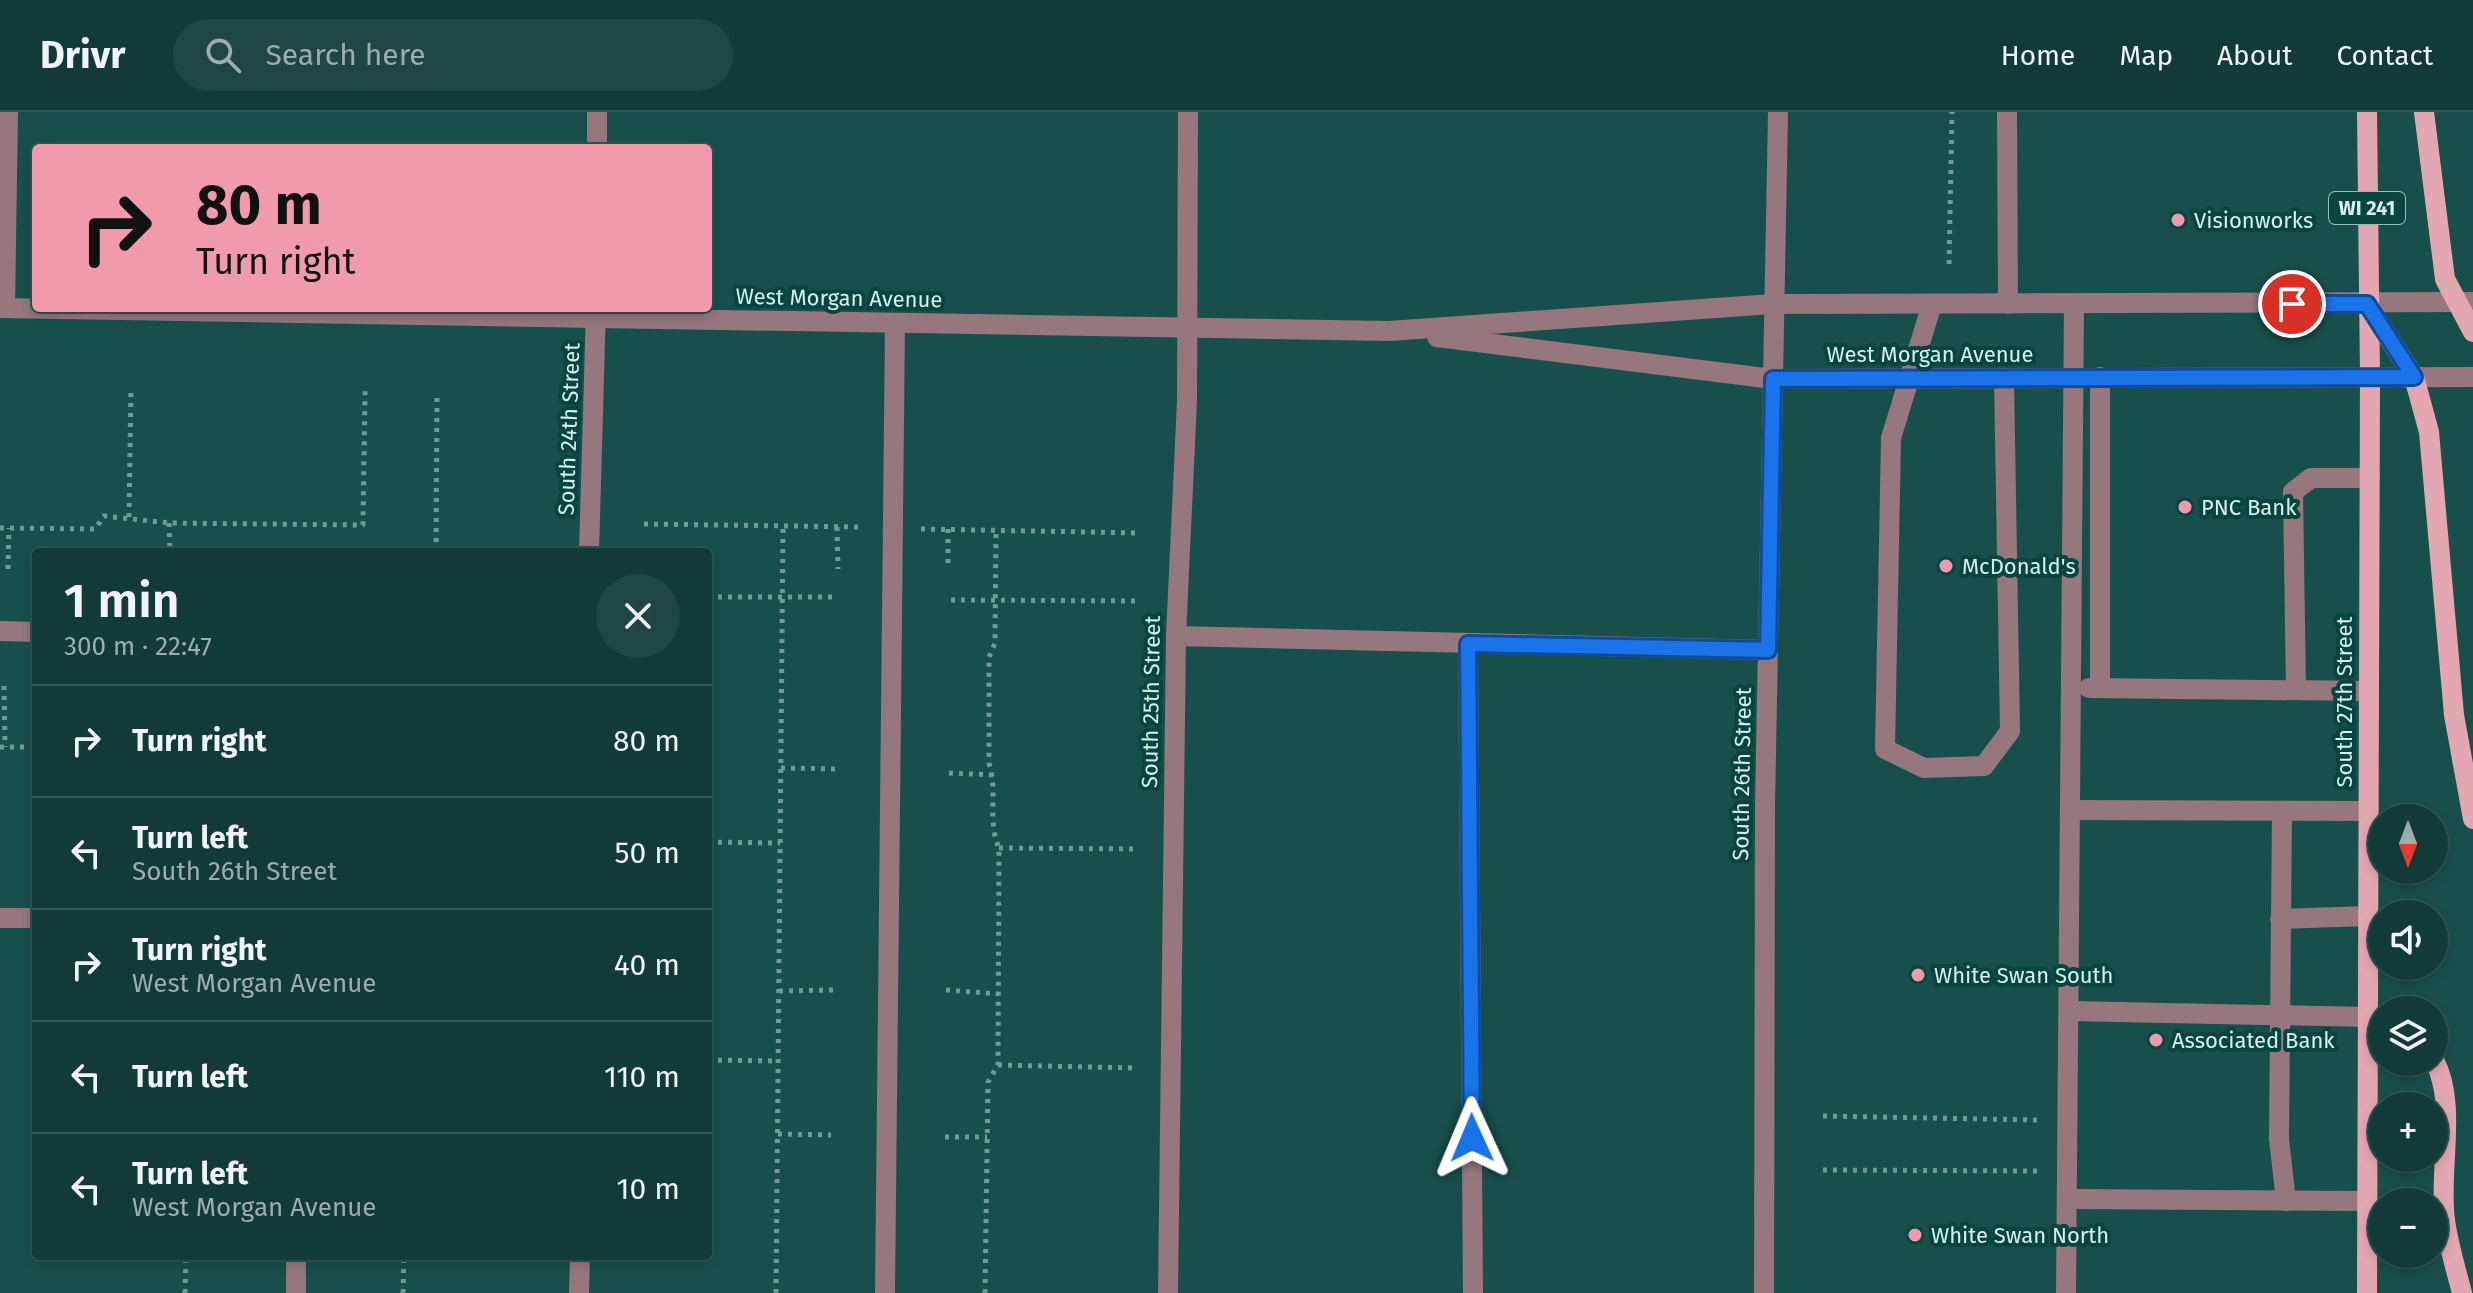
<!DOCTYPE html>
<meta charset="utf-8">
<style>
:root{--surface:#123b38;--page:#1f4643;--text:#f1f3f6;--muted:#9cadae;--line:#315553}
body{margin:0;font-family:"Fira Sans",sans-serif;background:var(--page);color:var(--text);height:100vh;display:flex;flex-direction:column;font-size:30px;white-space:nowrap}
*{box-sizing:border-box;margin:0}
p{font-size:26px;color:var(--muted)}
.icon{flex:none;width:44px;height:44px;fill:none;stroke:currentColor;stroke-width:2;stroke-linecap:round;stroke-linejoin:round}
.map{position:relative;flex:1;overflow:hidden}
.details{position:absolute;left:32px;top:436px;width:680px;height:712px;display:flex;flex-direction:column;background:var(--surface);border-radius:8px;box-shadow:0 4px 12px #0003,0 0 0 2px var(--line)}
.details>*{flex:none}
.banner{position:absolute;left:32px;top:32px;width:680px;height:168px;border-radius:8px;box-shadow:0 4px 12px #0003,0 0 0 2px var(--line);background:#f29aad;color:#111;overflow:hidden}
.needle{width:52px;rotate:180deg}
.buttons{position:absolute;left:2368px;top:692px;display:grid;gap:16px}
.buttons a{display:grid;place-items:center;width:80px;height:80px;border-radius:50%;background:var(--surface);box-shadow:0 4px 12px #0003,0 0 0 2px var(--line);font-size:40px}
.pin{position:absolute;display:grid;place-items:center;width:68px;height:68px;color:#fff;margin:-34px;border:4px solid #fff;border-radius:50%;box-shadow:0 2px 8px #0007}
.me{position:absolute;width:88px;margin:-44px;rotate:359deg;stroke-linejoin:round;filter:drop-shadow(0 0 6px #0008)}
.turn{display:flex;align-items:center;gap:28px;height:168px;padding:0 32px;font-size:36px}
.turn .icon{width:104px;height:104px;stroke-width:2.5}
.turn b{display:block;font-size:56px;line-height:68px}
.round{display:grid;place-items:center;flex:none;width:84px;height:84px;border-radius:42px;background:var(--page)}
.overview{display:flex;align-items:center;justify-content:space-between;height:136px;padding:0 32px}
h1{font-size:48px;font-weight:600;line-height:60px}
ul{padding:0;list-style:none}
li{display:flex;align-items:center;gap:24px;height:112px;padding:0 32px;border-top:2px solid var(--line)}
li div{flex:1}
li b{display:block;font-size:30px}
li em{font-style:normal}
header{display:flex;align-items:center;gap:48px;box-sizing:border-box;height:112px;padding:0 40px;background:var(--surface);border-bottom:2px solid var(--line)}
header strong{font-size:38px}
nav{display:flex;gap:44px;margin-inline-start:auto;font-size:28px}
.search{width:560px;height:72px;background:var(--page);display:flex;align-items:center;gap:20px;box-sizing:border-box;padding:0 28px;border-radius:44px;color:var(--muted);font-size:30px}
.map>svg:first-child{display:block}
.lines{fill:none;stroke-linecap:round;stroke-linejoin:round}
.path{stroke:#709a96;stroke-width:5;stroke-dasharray:4 6;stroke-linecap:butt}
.minor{stroke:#95777d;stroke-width:20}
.major{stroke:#e3a7b2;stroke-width:20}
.route-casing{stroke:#114b97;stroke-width:20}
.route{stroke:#1a73e8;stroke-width:14}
.poi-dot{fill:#f29aad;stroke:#09443f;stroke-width:3}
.labels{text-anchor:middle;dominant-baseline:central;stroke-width:8;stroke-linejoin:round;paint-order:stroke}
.shield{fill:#09443f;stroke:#98bdb9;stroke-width:2}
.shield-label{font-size:20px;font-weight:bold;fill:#d6f1ed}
.poi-label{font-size:22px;fill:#d6f1ed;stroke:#09443f;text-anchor:start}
.street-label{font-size:22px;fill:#d6f1ed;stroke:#09443f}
</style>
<header>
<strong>Drivr</strong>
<div class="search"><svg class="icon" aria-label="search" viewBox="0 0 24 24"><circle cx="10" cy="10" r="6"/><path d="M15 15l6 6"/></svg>Search here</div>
<nav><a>Home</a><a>Map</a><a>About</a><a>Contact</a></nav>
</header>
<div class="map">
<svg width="2473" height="1181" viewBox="0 0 2473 1181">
<rect width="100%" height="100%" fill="#184f4a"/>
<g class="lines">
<g class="path">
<path d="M1949,152l3,-152"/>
<path d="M129,405l2,-130"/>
<path d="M169,411l1,29"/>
<path d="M644,412l219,3"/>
<path d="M837,415l1,42"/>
<path d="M0,416l95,1 9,-13 65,7 194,2 2,-134"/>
<path d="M921,417l220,4"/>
<path d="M948,417v40"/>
<path d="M436,440l1,-159"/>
<path d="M8,457l1,-41"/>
<path d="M708,485h126"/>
<path d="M951,488l190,1"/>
<path d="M4,574l1,61"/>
<path d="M0,635h36"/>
<path d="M781,656l55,1"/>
<path d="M949,661l44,2"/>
<path d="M708,730l72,1"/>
<path d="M999,736l140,1"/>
<path d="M946,878l52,4"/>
<path d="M779,879l54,-1"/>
<path d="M708,948l70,1"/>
<path d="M998,953l139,3"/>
<path d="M1823,1004l215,4"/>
<path d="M778,1022l53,1"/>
<path d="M945,1025h42"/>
<path d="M1823,1058l215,1"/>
<path d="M185,1181l1,-37"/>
<path d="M403,1181l1,-37"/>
<path d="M776,1181l7,-766"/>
<path d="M985,1181l3,-211 10,-17 1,-217c-12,-27 -1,-57 -10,-85v-106l6,-14 1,-113"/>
</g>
<g class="minor">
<path d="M2007,0l1,192"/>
<path d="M597,36v-36"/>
<path d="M1932,192l-41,134 -6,311 39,19 60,-2 26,-35 -6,-353"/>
<path d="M0,196l1389,23 384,-27 700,-2"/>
<path d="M5,196l3,-196"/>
<path d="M1437,225l336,42 700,-2"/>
<path d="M589,440l7,-244"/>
<path d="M0,519l36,1"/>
<path d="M1176,524l592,14"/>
<path d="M1468,532l5,649"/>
<path d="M2089,576l280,3"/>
<path d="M2100,576v-311"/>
<path d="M2296,578l-3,-198 18,-14h59"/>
<path d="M2071,698l297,1"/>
<path d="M2282,699l-3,328 7,62"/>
<path d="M0,806h36"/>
<path d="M2280,807l88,-3"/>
<path d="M2069,899l300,6"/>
<path d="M2067,1087l301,2"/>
<path d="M296,1181v-37"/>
<path d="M579,1181l1,-37"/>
<path d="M885,1181l10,-970"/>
<path d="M1168,1181l8,-657 11,-235 1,-289"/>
<path d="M1764,1181l1,-486 13,-695"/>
<path d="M2066,1181l8,-989"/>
</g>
<g class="major">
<path d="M2367,0l3,264 -3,917"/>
<path d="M2424,0l21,167 28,53"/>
<path d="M2368,194l46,71 15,55 25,283 19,104"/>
<path d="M2434,948c24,44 4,112 11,160 3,24 11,49 17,73"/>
</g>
</g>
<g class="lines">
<defs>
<path id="route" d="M1472,1026l-4,-494 300,6 5,-271 641,-2 -47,-73h-75"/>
</defs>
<use href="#route" class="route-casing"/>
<use href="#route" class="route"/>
</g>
<g class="poi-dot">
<circle cx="2178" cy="108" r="8"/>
<circle cx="2185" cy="395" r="8"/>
<circle cx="1946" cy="454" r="8"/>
<circle cx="1918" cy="863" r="8"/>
<circle cx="2156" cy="928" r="8"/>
<circle cx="1915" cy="1123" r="8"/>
</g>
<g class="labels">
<rect class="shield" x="2329" y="80" width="76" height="32" rx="6"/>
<g class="shield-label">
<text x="2367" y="96">WI 241</text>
</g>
<g class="poi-label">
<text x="2194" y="108">Visionworks</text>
<text x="2201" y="395">PNC Bank</text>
<text x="1962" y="454">McDonald's</text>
<text x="1934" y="863">White Swan South</text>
<text x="2172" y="928">Associated Bank</text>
<text x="1931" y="1123">White Swan North</text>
</g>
<g class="street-label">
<text transform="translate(839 186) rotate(1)">West Morgan Avenue</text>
<text x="1930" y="242">West Morgan Avenue</text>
<text transform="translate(569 317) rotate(-88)">South 24th Street</text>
<text transform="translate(1151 590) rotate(-89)">South 25th Street</text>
<text transform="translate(2344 590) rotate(-90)">South 27th Street</text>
<text transform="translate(1742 662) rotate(-89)">South 26th Street</text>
</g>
</g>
</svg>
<div class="buttons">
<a><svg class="needle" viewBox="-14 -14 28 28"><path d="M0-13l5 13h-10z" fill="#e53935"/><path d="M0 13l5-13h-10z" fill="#9cadae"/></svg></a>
<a><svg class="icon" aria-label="sound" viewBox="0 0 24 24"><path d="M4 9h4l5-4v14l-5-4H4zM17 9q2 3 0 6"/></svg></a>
<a><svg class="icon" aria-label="layers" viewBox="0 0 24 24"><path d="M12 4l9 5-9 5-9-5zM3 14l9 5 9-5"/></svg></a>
<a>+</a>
<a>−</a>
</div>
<div class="pin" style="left:2292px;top:192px;background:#d93025"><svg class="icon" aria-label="arrive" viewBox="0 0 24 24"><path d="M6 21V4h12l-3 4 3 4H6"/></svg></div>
<svg class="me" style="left:1472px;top:1026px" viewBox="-20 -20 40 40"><path d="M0-17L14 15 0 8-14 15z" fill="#1a73e8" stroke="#fff" stroke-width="4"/></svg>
<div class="banner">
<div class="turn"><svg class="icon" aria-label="right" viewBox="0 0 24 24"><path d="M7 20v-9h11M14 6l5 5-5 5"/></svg><div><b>80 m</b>Turn right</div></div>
</div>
<section class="details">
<div class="overview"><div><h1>1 min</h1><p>300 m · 22:47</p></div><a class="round"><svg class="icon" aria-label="close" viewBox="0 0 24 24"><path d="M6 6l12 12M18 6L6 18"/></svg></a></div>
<ul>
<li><svg class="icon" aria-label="right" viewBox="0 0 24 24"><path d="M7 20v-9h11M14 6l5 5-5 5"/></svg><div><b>Turn right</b></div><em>80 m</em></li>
<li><svg class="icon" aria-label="left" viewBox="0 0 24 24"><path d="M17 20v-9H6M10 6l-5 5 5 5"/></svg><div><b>Turn left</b><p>South 26th Street</p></div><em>50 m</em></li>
<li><svg class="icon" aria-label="right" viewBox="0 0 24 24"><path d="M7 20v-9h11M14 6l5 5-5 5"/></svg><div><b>Turn right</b><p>West Morgan Avenue</p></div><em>40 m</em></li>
<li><svg class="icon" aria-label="left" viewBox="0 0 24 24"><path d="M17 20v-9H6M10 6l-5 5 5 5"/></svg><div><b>Turn left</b></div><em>110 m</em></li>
<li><svg class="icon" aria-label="left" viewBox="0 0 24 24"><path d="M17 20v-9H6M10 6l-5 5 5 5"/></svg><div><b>Turn left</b><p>West Morgan Avenue</p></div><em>10 m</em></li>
</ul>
</section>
</div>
